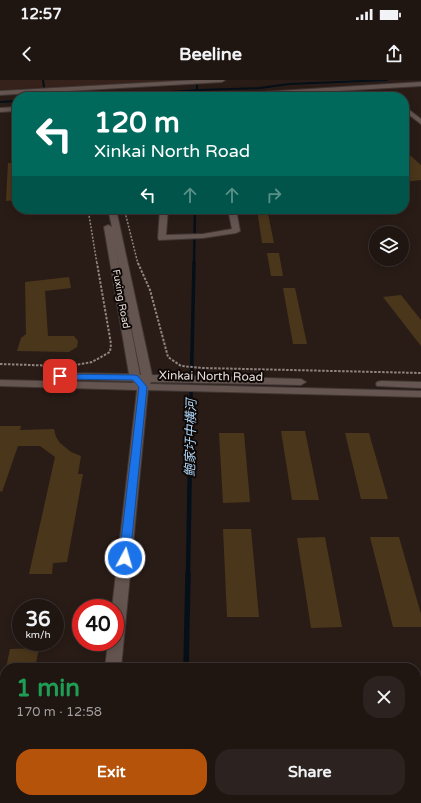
<!DOCTYPE html>
<meta charset="utf-8">
<style>
:root{--surface:#1f1511;--page:#2c221f;--text:#f1f3f6;--muted:#a19f9f;--line:#3c3431;--accent:#b45309}
body{margin:0;font-family:"Varela Round","Noto Sans SC",sans-serif;background:var(--page);color:var(--text);height:100vh;display:flex;flex-direction:column;font-size:15px;white-space:nowrap}
*{box-sizing:border-box;margin:0}
p{font-size:13px;color:var(--muted)}
.icon{flex:none;width:22px;height:22px;fill:none;stroke:currentColor;stroke-width:2;stroke-linecap:round;stroke-linejoin:round}
.map{position:relative;flex:1;overflow:hidden}
.drawer{position:absolute;left:0px;top:583px;width:421px;height:140px;display:flex;flex-direction:column;background:var(--surface);border-radius:16px 16px 0 0;box-shadow:0 2px 10px #0003,0 0 0 1px var(--line)}
.drawer>*{flex:none}
.guide{position:absolute;left:12px;top:12px;width:397px;height:122px;border-radius:16px;box-shadow:0 2px 10px #0003,0 0 0 1px var(--line);background:#00695c;color:#fff;overflow:hidden}
.tools{position:absolute;left:369px;top:146px;display:grid;gap:8px}
.tools a{display:grid;place-items:center;width:40px;height:40px;border-radius:50%;background:var(--surface);box-shadow:0 2px 10px #0003,0 0 0 1px var(--line);font-size:20px}
.speed{position:absolute;left:12px;top:519px;display:flex;gap:8px;font-size:20px;font-weight:700;text-align:center}
.speed>*{display:grid;place-content:center;width:52px;height:52px;border-radius:50%;background:var(--surface);box-shadow:0 2px 10px #0003,0 0 0 1px var(--line);line-height:1}
.speed small{font-size:10px;font-weight:400}
.speed .limit{border:6px solid #d22;background:#fff;color:#111}
.pin{position:absolute;display:grid;place-items:center;width:34px;height:34px;color:#fff;margin:-17px;border-radius:8px;box-shadow:0 2px 6px #0006}
.me{position:absolute;width:44px;margin:-22px;rotate:6deg;stroke-linejoin:round;filter:drop-shadow(0 0 3px #0008)}
.turn{display:flex;align-items:center;gap:14px;height:84px;padding:0 16px;font-size:18px}
.turn .icon{width:52px;height:52px;stroke-width:2.5}
.turn b{display:block;font-size:28px;line-height:34px}
.lanes{display:flex;align-items:center;height:38px;padding:0 16px;background:#0003;justify-content:center;gap:20px;direction:ltr}
.lanes .off{opacity:.35}
.round{display:grid;place-items:center;flex:none;width:42px;height:42px;border-radius:16px;background:var(--page)}
.summary{display:flex;align-items:center;justify-content:space-between;height:68px;padding:0 16px}
h1{font-size:24px;font-weight:700;line-height:30px;color:#1e9e55}
.primary-button{display:flex;gap:8px;margin-top:auto;padding:8px 16px}
.primary-button a{flex:1;height:46px;border-radius:16px;background:var(--accent);color:#fff;font-size:16px;font-weight:700;line-height:46px;text-align:center}
.primary-button a+a{background:var(--page);color:var(--text)}
.status{display:flex;justify-content:space-between;align-items:center;height:28px;padding:0 20px;background:var(--surface);direction:ltr}
.status svg{height:11px;fill:currentColor}
header{display:flex;justify-content:space-between;align-items:center;height:52px;padding:0 16px;background:var(--surface);font-size:18px;font-weight:700}
.map>svg:first-child{display:block}
.built{fill:#36221b}
.lines{fill:none;stroke-linecap:round;stroke-linejoin:round}
.stream-far4{stroke:#050f18;stroke-width:2}
.stream-far3{stroke:#050f18;stroke-width:2.5}
.stream-far2{stroke:#050f18;stroke-width:3.5}
.stream-far1{stroke:#050f18;stroke-width:4.5}
.stream{stroke:#050f18;stroke-width:5.5}
.building{fill:#4a361a}
.street-casing{stroke:#403633;stroke-width:2}
.secondary-casing{stroke:#403633;stroke-width:2}
.path-far2{stroke:#918581;stroke-width:1;stroke-dasharray:1.5 1;stroke-linecap:butt}
.path-far1{stroke:#918581;stroke-width:1.5;stroke-dasharray:2 1.5;stroke-linecap:butt}
.path{stroke:#918581;stroke-width:2;stroke-dasharray:2.5 1.5;stroke-linecap:butt}
.street{fill:#655550;fill-rule:evenodd}
.secondary{fill:#655550;fill-rule:evenodd}
.route{fill:#1a73e8;stroke:#114b97}
.labels{text-anchor:middle;dominant-baseline:central;stroke-width:4;stroke-linejoin:round;paint-order:stroke}
.far-street-label{font-size:10px;fill:#e8deda;stroke:#0e0806}
.street-label{font-size:12px;fill:#e8deda;stroke:#0e0806}
.water-label{font-size:13px;font-style:italic;fill:#b0d9fa;stroke:#0e0806}
</style>
<div class="status"><b>12:57</b><svg viewBox="0 0 49 12"><path d="M0 12V9h3v3zM5 12V6h3v6zM10 12V3h3v9zM15 12V0h3v12zM26 1h20v11H26zM47 4h2v5h-2z"/></svg></div>
<header><svg class="icon" aria-label="back" viewBox="0 0 24 24"><path d="M15 5l-7 7 7 7"/></svg>Beeline<svg class="icon" aria-label="share" viewBox="0 0 24 24"><path d="M12 15V3M7 8l5-5 5 5M5 13v7h14v-7"/></svg></header>
<div class="map">
<svg width="421" height="723" viewBox="0 0 421 723">
<rect width="100%" height="100%" fill="#291c17"/>
<path class="built" d="M0,0h187l-187,10z"/>
<g class="lines">
<g class="stream-far4">
<path d="M43,0l1,7"/>
<path d="M197,0v17"/>
<path d="M44,12v5"/>
<path d="M103,17l94,-7 63,-2 29,-4 98,-4"/>
<path d="M0,22l17,-1"/>
</g>
<path class="stream-far3" d="M194,184l1,-55"/>
<path class="stream-far2" d="M191,319l3,-136"/>
<path class="stream-far1" d="M188,495l3,-177"/>
<g class="stream">
<path d="M186,588l2,-94"/>
<path d="M184,718v5"/>
</g>
</g>
<g class="building">
<path d="M404,70l17,15v15l-17,2z"/>
<path d="M8,83h9v37l-11,1z"/>
<path d="M257,129h10l7,34h-12z"/>
<path d="M267,173h12l4,23h-12z"/>
<path d="M69,197l2,11 -26,3 3,45h26l4,5 -1,6 -8,5 -52,-1 4,-13 5,-4 -1,-52z"/>
<path d="M283,208h12l12,56h-14z"/>
<path d="M401,215l20,25v26l-38,-49z"/>
<path d="M0,346h21l-1,4 34,-1 2,8 4,6 11,9 10,4 -3,18h5l-16,88 -14,1 -1,11h-23l26,-117 -15,-11h-22l-16,46 -2,-1z"/>
<path d="M281,351h24l14,69h-27z"/>
<path d="M219,353h25l6,69 -27,1z"/>
<path d="M345,353h24l19,66h-27z"/>
<path d="M223,449h28l8,88h-32z"/>
<path d="M325,457l17,90 -31,1 -14,-90z"/>
<path d="M370,457h29l22,77v13h-28z"/>
<path d="M39,568l-4,20h-29l4,-19z"/>
</g>
<g class="lines">
<defs>
<path id="street" d="M160,129h8l-2,26 37,-1 29,-5 -4,-20h8l4,22 -4,2 -33,5 -44,2 -1,-2z"/>
<g id="secondary">
<path d="M196,0h29l-3,2 -222,13v-4z"/>
<path d="M421,2v4l-182,11h-29l3,-2z"/>
<path d="M404,26l17,13v5l-17,-13z"/>
<path d="M17,27v4l-17,1v-4z"/>
<path d="M108,129h8l36,166 149,4 5,3 -5,3 -150,-3 -1,2 271,7v6l-273,-7 -27,278h-16l3,-26h7v-34h-3l25,-218 -137,-4v-6l134,3 -2,-2 -71,-2 -5,-3 5,-3 68,1 -25,-147 4,-2 4,2zM115,166l26,129h-1z"/>
<path d="M381,301l40,1v6l-44,-2 -1,-2 1,-2z"/>
<rect x="95" y="718" width="18" height="5"/>
</g>
</defs>
<use href="#street" class="street-casing"/>
<use href="#secondary" class="secondary-casing"/>
<path class="path-far2" d="M391,13l5,4"/>
<g class="path-far1">
<path d="M88,129l9,55"/>
<path d="M125,132l13,52"/>
</g>
<g class="path">
<path d="M138,183l12,27 18,67 13,9 22,2 218,5"/>
<path d="M0,284l61,2"/>
<path d="M70,286l22,-4 18,-10 1,-8 -14,-81"/>
</g>
<use href="#street" class="street"/>
<use href="#secondary" class="secondary"/>
</g>
<path class="route" d="M57,294l78,1 3,1 9,11 -17,171 -1,3 -4,1 -4,-1 -2,-3 20,-171 -6,-7 -73,-1 -3,-1z"/>
<g class="labels">
<g class="far-street-label">
<text transform="translate(121 219) rotate(80)">Fuxing Road</text>
</g>
<g class="street-label">
<text transform="translate(211 296) rotate(1)">Xinkai North Road</text>
</g>
<g class="water-label">
<text transform="translate(191 358) rotate(-89)">鲍家圩中横河</text>
</g>
</g>
</svg>
<div class="tools">
<a><svg class="icon" aria-label="layers" viewBox="0 0 24 24"><path d="M12 4l9 5-9 5-9-5zM3 14l9 5 9-5"/></svg></a>
</div>
<div class="speed"><div>36<small>km/h</small></div><div class="limit">40</div></div>
<div class="pin" style="left:60px;top:296px;background:#d93025"><svg class="icon" aria-label="arrive" viewBox="0 0 24 24"><path d="M6 21V4h12l-3 4 3 4H6"/></svg></div>
<svg class="me" style="left:125px;top:478px" viewBox="-20 -20 40 40"><circle r="17" fill="#1a73e8" stroke="#fff" stroke-width="3"/><path d="M0-11L8 9 0 5-8 9z" fill="#fff"/></svg>
<div class="guide">
<div class="turn"><svg class="icon" aria-label="left" viewBox="0 0 24 24"><path d="M17 20v-9H6M10 6l-5 5 5 5"/></svg><div><b>120 m</b>Xinkai North Road</div></div>
<div class="lanes"><svg class="icon" aria-label="left" viewBox="0 0 24 24"><path d="M17 20v-9H6M10 6l-5 5 5 5"/></svg><svg class="icon off" aria-label="ahead" viewBox="0 0 24 24"><path d="M12 20V5M6 11l6-6 6 6"/></svg><svg class="icon off" aria-label="ahead" viewBox="0 0 24 24"><path d="M12 20V5M6 11l6-6 6 6"/></svg><svg class="icon off" aria-label="right" viewBox="0 0 24 24"><path d="M7 20v-9h11M14 6l5 5-5 5"/></svg></div>
</div>
<section class="drawer">
<div class="summary"><div><h1>1 min</h1><p>170 m · 12:58</p></div><a class="round"><svg class="icon" aria-label="close" viewBox="0 0 24 24"><path d="M6 6l12 12M18 6L6 18"/></svg></a></div>
<div class="primary-button"><a>Exit</a><a>Share</a></div>
</section>
</div>
